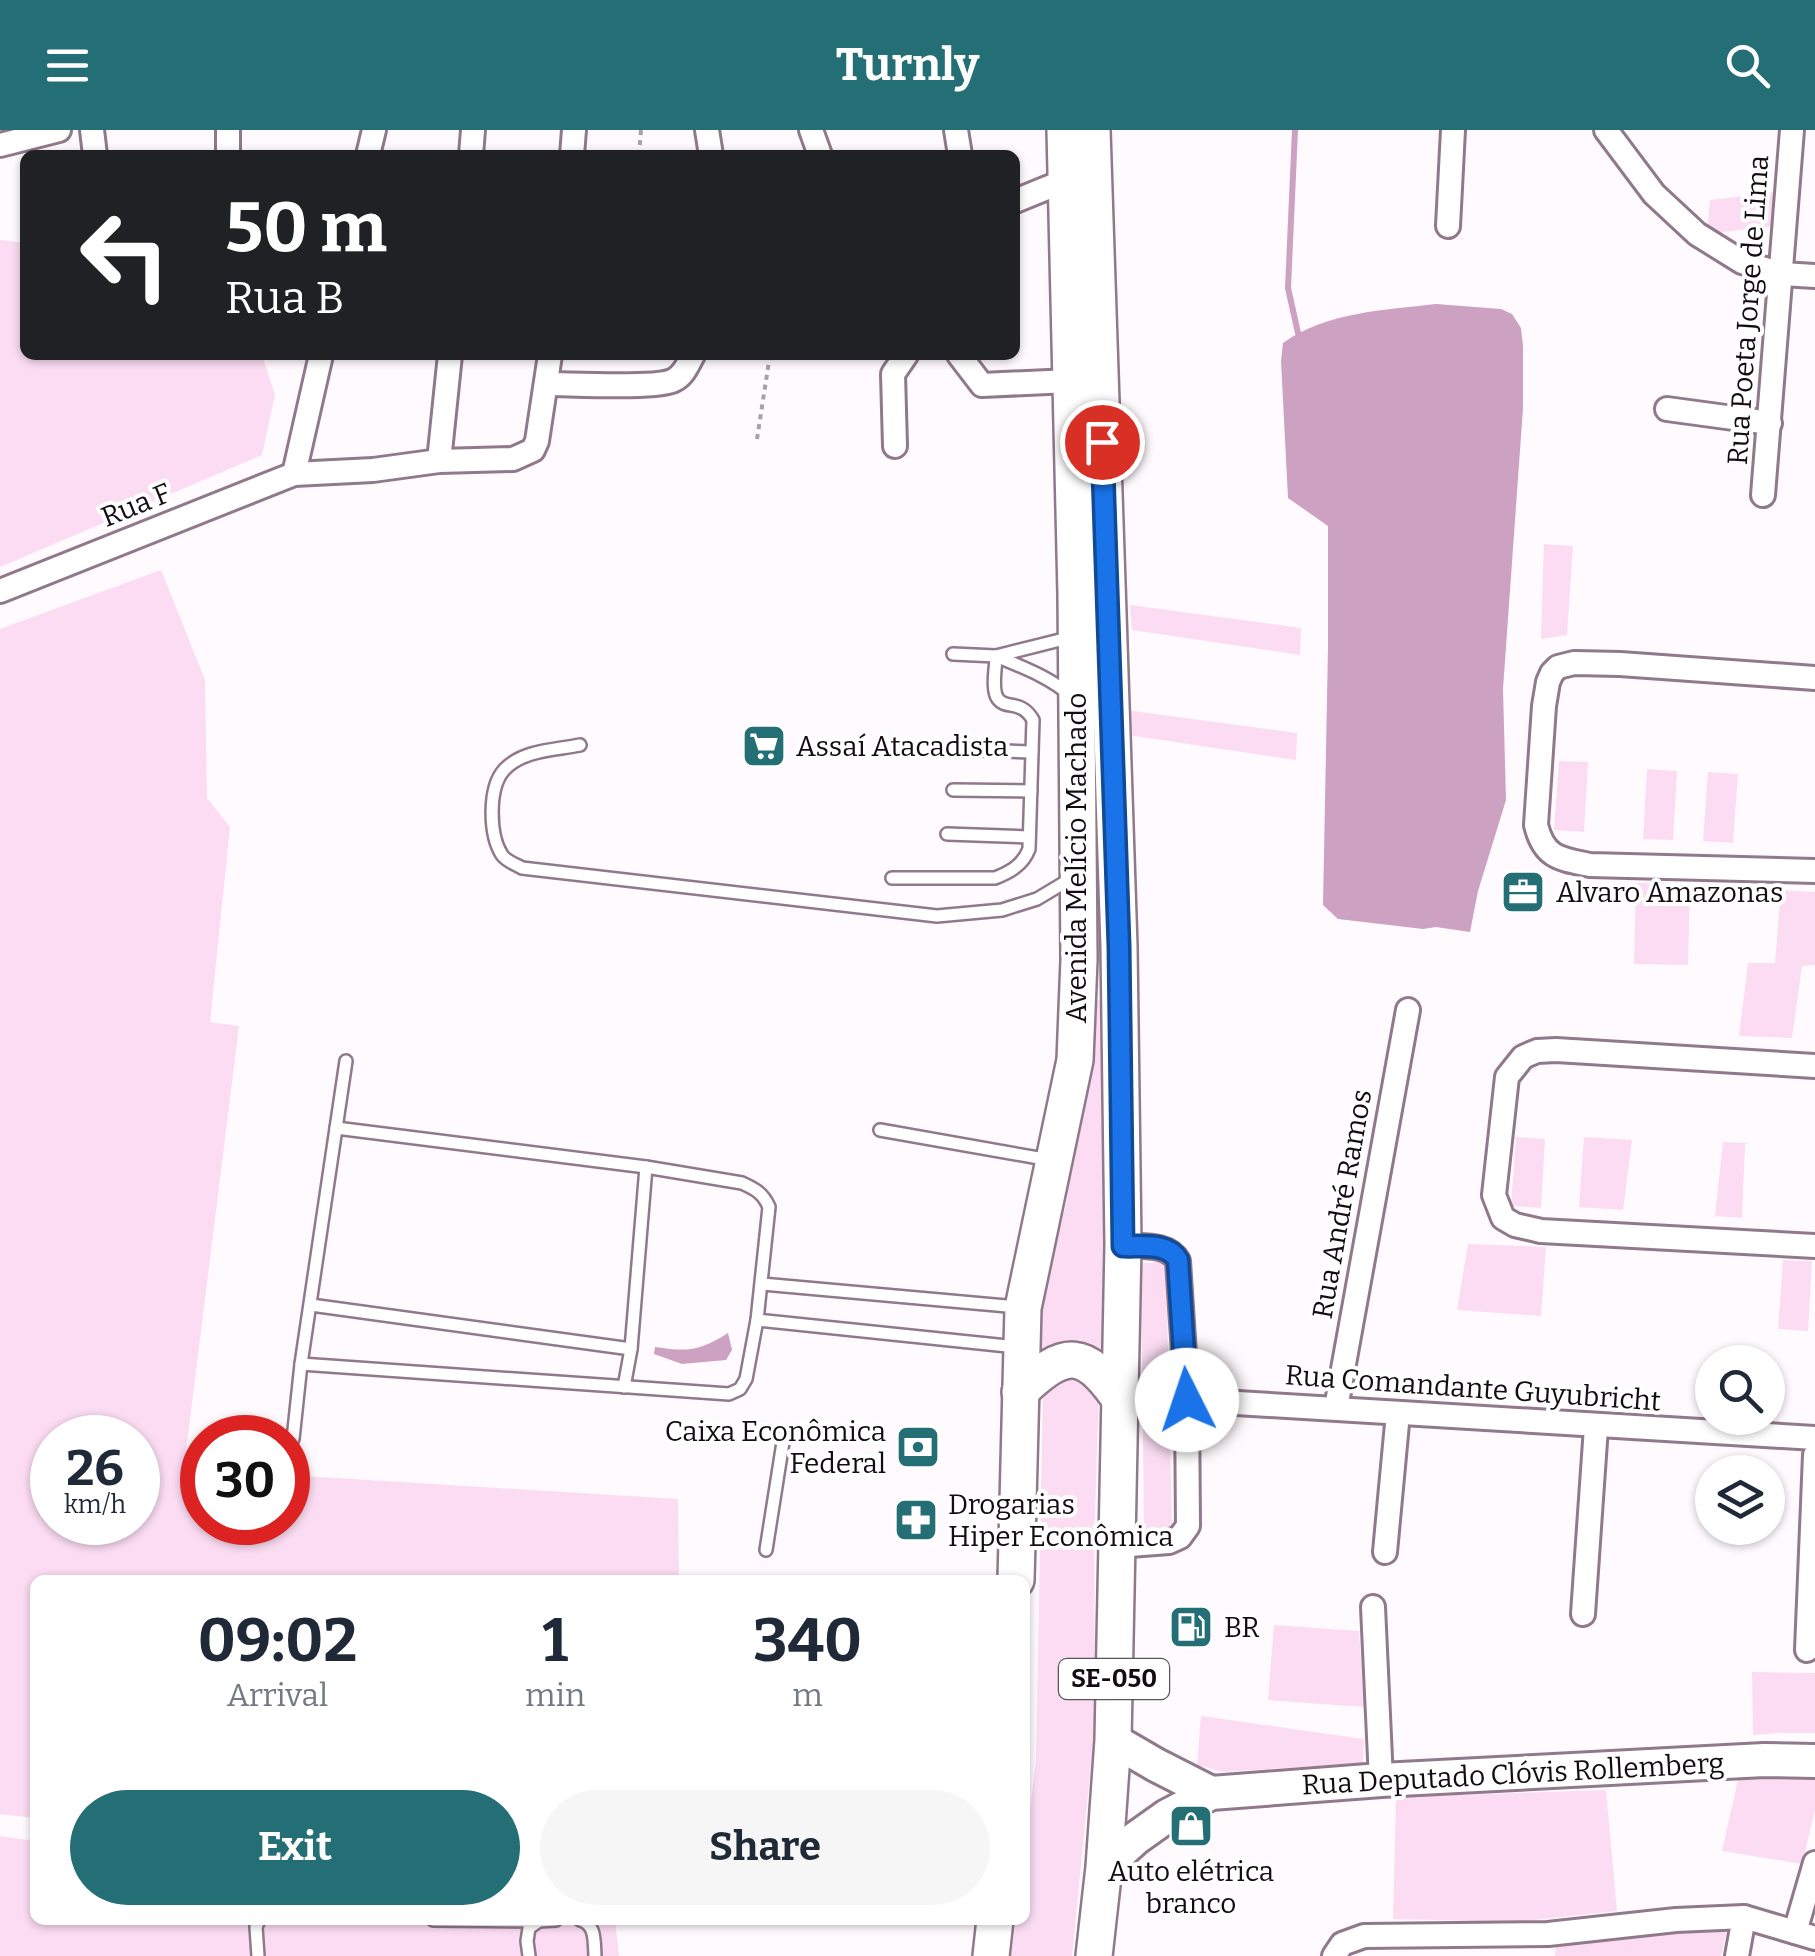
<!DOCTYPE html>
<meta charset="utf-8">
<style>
:root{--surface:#fff;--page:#f6f6f7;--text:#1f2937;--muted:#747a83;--accent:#246e75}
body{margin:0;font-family:Bitter,serif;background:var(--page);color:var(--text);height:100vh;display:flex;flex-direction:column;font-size:38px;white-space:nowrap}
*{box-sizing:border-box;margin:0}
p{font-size:32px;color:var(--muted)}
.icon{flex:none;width:55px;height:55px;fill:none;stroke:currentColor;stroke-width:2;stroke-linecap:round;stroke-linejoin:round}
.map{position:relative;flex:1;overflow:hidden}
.side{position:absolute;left:30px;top:1445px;width:1000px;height:350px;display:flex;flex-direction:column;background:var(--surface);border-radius:15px;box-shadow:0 2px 8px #0004}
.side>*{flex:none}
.hud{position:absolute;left:20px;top:20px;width:1000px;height:210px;border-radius:15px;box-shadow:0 2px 8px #0004;background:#202124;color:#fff;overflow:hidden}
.fabs{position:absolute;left:1695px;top:1215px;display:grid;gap:20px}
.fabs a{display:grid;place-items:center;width:90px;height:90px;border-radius:50%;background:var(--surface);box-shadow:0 2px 8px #0004;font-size:50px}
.speed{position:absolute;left:30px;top:1285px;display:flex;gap:20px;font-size:50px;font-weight:700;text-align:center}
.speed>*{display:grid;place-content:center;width:130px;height:130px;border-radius:50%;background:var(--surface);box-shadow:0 2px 8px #0004;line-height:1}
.speed small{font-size:25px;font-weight:400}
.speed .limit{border:15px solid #d22;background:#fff;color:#111}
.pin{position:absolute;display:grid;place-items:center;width:85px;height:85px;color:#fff;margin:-42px;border:5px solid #fff;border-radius:50%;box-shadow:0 2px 10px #0007}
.me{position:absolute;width:110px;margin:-55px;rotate:356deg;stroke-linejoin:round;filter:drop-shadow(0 0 8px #0008)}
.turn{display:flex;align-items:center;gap:35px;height:210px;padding:0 40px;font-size:45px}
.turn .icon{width:130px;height:130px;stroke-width:2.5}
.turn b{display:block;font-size:70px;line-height:85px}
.eta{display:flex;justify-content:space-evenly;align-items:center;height:170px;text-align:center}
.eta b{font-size:60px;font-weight:700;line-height:70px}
.button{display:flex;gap:20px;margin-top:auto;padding:20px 40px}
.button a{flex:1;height:115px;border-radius:60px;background:var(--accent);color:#fff;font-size:40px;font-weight:700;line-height:115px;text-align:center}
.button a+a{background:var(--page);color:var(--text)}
header{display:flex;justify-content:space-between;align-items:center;height:130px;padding:0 40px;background:var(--accent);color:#fff;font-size:45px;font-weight:700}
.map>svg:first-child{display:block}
.green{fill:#fbdcf3;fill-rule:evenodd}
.water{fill:#cda1c2}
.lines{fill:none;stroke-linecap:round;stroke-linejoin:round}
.stream{stroke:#cda1c2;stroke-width:6}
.lane-casing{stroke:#90798a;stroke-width:16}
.street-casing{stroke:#90798a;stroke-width:28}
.secondary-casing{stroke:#90798a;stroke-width:38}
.primary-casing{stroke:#90798a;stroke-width:40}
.path{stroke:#a7a1a5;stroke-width:4;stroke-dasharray:5 5;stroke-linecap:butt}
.lane{stroke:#fff;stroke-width:11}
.street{stroke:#fff;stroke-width:22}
.secondary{stroke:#fff;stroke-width:32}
.primary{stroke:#fff;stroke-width:35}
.route-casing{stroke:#114b97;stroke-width:25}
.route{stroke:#1a73e8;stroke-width:18}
.labels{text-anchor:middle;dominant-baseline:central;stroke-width:8;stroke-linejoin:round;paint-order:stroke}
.shield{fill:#fff;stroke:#5a5559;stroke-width:2.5}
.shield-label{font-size:25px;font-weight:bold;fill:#140c12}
.street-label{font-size:28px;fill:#140c12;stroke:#fff}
.poi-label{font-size:28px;fill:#140c12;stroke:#fff;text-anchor:start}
</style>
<header><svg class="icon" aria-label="menu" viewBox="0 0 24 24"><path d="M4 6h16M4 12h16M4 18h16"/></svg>Turnly<svg class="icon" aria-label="search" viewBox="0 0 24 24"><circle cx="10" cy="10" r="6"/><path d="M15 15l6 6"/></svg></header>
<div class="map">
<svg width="1815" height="1826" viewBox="0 0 1815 1826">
<rect width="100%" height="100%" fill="#fffafd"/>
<g class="green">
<path d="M1776,62l-3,34 -66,8 3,-34z"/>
<path d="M0,110l25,3v112h237l13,40 -13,60 -262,112z"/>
<path d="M1544,414l29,2 -6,89 -26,4z"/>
<path d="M161,440l44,110 2,118 23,29 -20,195 29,4 -55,441 18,2v53h86v-47l390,24 1,81h-644v238l-35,-4v-1185zM52,1308h86v84h-86z"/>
<path d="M1130,475l171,23 -1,27 -168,-25z"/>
<path d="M1126,580l171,23 -1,27 -168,-25z"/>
<path d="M1559,631l29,1 -4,70 -30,-2z"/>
<path d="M1647,639l30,2 -4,69 -30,-1z"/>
<path d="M1708,642l30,2 -5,69 -30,-2z"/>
<path d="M1636,753l54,1 -2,81 -54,-1z"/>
<path d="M1781,760l34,2v73l-13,1 -10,72 -53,-2 9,-73h27z"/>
<path d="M1094,870l13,1 10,360c-35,-19 -43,-22 -80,-3l9,-84 20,-69z"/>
<path d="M1516,1007l29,2 -4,69 -30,-2z"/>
<path d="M1584,1007l48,3 -9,70 -44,-3z"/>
<path d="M1723,1012l28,1 -6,1 -3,74 -27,-2z"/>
<path d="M1468,1114l78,3 -5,69 -84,-6z"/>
<path d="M1783,1130l29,1 -4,70 -30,-2z"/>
<path d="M1166,1132l6,266 -11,5 -17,-4 -3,-266z"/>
<path d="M1077,1240l22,19 -5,156 1,179 -23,232h-61l5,-36h9v-73l11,-85 7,-372z"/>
<path d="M1274,1495l85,6 5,76 -96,-7z"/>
<path d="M1752,1542l63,1v60h-35l-27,2z"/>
<path d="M1201,1586l163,23 -1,24 -140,9 -26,-7z"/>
<path d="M1740,1641l75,1v38l-13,54 -80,-13z"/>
<path d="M1606,1660l11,121 -103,11 -121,-3 3,-122z"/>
<path d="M0,1706l35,5v79h580l4,36h-619z"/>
<path d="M1727,1798l-6,28h-166l1,-11z"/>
</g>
<g class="water">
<path d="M1436,174l65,5 11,5 9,14 2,18v62l-20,281 3,111 -28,91 -8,41 -34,-5 -13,2 -85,-10 -15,-14 5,-258v-121l-40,-28 -7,-137 2,-18c43,-31 102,-33 153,-39z"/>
<path d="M728,1203l4,17 -6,10 -44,4 -28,-10 1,-7c33,5 45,4 73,-14z"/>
</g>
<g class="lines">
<path class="stream" d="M1295,0l-7,158 10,45"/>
<defs>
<g id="lane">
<path d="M953,524l43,2 76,-19"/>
<path d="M996,526c26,11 54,21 75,40"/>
<path d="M580,615c-25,5 -58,5 -76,25 -16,18 -15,65 -2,85 4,6 13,9 20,13l415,48 65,-6 35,-11 35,-21"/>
<path d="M954,619l78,3"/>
<path d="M953,660l78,1"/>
<path d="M947,704l82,3"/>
<path d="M892,748h103c15,-6 28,-13 34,-29l4,-129c-12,-21 -27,-10 -35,-21 -7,-9 -2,-32 -2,-43"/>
<path d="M880,1000l170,30"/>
<path d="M762,1154l257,23"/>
<path d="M311,1175l320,44"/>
<path d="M757,1190l260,27"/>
<path d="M301,1234l428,30 11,-5 6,-10 11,-59 12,-113c-6,-14 -14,-18 -27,-24l-96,-16 -310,-39"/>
<path d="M624,1257l7,-38 15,-182"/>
<path d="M293,1309l8,-75 45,-303"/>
<path d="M766,1420l18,-114"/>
<path d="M433,1790l106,1"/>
<path d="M580,1790c16,4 14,21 15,36"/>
<path d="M258,1826l-2,-29 3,-7"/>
<path d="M529,1826l-2,-15 2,-13 10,-7 17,-1"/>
</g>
<g id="street">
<path d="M92,0l3,25"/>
<path d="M228,0v25"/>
<path d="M707,0l4,25"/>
<path d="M811,0l9,25"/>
<path d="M956,0l4,25"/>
<path d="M1606,0l48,64 43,40 45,28 40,12 33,2"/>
<path d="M0,15l59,-15"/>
<path d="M368,25l6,-25"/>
<path d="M471,25l2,-25"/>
<path d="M572,25l2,-25"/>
<path d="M1015,71l49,-20"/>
<path d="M1448,96l5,-96"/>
<path d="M959,225l23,30 88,-4"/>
<path d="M547,254c24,0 111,5 127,-4 10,-5 14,-16 19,-25"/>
<path d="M1667,279l103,14"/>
<path d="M895,316l-2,-72 13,-19"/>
<path d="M439,331l11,-106"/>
<path d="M294,344l27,-119"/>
<path d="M1763,365l29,-365"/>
<path d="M0,461l294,-117 79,-4 66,-9 74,-2 20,-9 4,-9 13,-86"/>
<path d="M1815,548l-195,-14 -46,-1 -16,4 -6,6 -4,9 -4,24 -8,119c8,33 24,34 54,40l225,6"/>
<path d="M1815,936l-259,-16 -19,1 -14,6 -16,20 -13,118 9,23 12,7 26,6 274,15"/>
<path d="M1187,1270c209,11 418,27 628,38"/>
<path d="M1336,1278l72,-398"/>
<path d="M1116,1416l53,-4 11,-5 8,-11 -1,-126 -9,-139c-10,-18 -36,-14 -55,-16"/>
<path d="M1385,1422l13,-139"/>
<path d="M1373,1477l8,173"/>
<path d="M1583,1484l13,-187"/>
<path d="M1807,1520l8,-195"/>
<path d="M1795,1802l20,-69"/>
<path d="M1334,1826l8,-12 22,-8 184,-2 128,-14 68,-3 71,21"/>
<path d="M1737,1826l7,-39"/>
</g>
<g id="secondary">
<path d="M1113,1610l43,25 55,28"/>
<path d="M1104,1737l32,-29 31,-22 44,-23 170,-13 383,-20 51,1"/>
</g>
<g id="primary">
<path d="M1092,0l27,816 4,299 -10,495 -9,127 -10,89"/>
<path d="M1020,1262c45,-44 65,-44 101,9"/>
<path d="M1016,1450l7,-272 52,-248 4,-100 -3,-365 -11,-465"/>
<path d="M991,1826l4,-36"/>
</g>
</defs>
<use href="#lane" class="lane-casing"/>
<use href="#street" class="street-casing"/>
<use href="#secondary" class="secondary-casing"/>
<use href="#primary" class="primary-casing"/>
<g class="path">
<path d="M639,25l2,-25"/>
<path d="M757,309l13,-84"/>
</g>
<use href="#lane" class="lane"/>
<use href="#street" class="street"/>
<use href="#secondary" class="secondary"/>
<use href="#primary" class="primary"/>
</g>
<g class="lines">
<defs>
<path id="route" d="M1102,312l17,504 4,300c19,1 45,-4 55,14l9,140"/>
</defs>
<use href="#route" class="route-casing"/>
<use href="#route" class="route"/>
</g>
<defs>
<symbol id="supermarket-square" viewBox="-11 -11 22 22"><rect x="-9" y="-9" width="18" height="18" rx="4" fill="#246e75" stroke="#fff"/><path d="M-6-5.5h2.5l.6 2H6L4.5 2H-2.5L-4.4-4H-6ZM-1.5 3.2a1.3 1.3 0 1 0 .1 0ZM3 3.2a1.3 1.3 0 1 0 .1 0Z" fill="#fff"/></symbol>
<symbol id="office-square" viewBox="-11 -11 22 22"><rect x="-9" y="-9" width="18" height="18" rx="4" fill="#246e75" stroke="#fff"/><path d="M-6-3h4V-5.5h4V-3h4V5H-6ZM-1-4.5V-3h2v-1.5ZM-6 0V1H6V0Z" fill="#fff"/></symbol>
<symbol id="bank-square" viewBox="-11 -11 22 22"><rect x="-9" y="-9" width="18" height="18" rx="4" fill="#246e75" stroke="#fff"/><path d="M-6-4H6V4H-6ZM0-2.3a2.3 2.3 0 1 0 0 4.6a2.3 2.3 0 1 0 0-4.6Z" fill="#fff"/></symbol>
<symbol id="pharmacy-square" viewBox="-11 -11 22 22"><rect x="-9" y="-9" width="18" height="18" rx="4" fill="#246e75" stroke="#fff"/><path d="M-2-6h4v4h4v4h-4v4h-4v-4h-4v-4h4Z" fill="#fff"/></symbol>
<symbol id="fuel-square" viewBox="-11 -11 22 22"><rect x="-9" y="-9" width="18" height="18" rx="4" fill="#246e75" stroke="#fff"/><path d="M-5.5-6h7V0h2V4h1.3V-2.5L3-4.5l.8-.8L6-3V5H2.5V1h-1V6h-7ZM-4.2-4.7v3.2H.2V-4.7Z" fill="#fff"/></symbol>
<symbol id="shop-square" viewBox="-11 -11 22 22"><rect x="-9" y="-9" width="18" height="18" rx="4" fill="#246e75" stroke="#fff"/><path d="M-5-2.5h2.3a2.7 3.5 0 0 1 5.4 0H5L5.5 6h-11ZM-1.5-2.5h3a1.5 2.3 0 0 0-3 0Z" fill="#fff"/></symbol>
</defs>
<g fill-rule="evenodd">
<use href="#supermarket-square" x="739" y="591" width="50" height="50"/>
<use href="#office-square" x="1498" y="737" width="50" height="50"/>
<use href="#bank-square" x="893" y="1292" width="50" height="50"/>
<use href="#pharmacy-square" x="891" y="1365" width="50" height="50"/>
<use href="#fuel-square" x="1166" y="1472" width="50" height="50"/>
<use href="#shop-square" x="1166" y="1671" width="50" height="50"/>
</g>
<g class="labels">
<rect class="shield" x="1059" y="1529" width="110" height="40" rx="8"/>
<g class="shield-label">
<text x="1114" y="1549">SE-050</text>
</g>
<g class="street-label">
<text transform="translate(1748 180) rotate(-86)">Rua Poeta Jorge de Lima</text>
<text transform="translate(136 375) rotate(-22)">Rua F</text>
<text transform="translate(1076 728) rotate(-90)">Avenida Melício Machado</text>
<text transform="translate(1342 1074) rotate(-80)">Rua André Ramos</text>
<text transform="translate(1473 1258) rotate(4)">Rua Comandante Guyubricht</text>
<text transform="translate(1513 1644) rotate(-3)">Rua Deputado Clóvis Rollemberg</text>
</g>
<g class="poi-label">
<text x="796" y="616">Assaí Atacadista</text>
<text x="1556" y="762">Alvaro Amazonas</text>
<text x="886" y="1301" text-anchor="end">Caixa Econômica<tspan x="886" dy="32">Federal</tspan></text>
<text x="948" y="1374">Drogarias<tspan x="948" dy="32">Hiper Econômica</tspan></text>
<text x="1224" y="1497">BR</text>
<text x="1191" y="1741" text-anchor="middle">Auto elétrica<tspan x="1191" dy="32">branco</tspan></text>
</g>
</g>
</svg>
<div class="fabs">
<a><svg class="icon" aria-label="search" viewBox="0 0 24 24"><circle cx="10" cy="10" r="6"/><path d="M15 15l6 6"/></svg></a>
<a><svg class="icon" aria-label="layers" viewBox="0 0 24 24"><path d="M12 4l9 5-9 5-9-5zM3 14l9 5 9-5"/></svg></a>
</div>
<div class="speed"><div>26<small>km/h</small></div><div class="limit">30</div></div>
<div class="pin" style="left:1102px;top:312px;background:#d93025"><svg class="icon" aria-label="arrive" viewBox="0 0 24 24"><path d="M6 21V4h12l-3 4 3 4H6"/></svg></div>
<svg class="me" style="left:1187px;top:1270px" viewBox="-20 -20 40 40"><circle r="19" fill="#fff"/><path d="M0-13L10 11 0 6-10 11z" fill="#1a73e8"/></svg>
<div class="hud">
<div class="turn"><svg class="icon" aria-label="left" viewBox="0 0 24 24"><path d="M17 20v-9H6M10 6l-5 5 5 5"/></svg><div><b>50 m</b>Rua B</div></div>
</div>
<section class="side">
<div class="eta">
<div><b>09:02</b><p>Arrival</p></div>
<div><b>1</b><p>min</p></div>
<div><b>340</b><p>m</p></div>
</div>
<div class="button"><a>Exit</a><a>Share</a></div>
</section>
</div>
